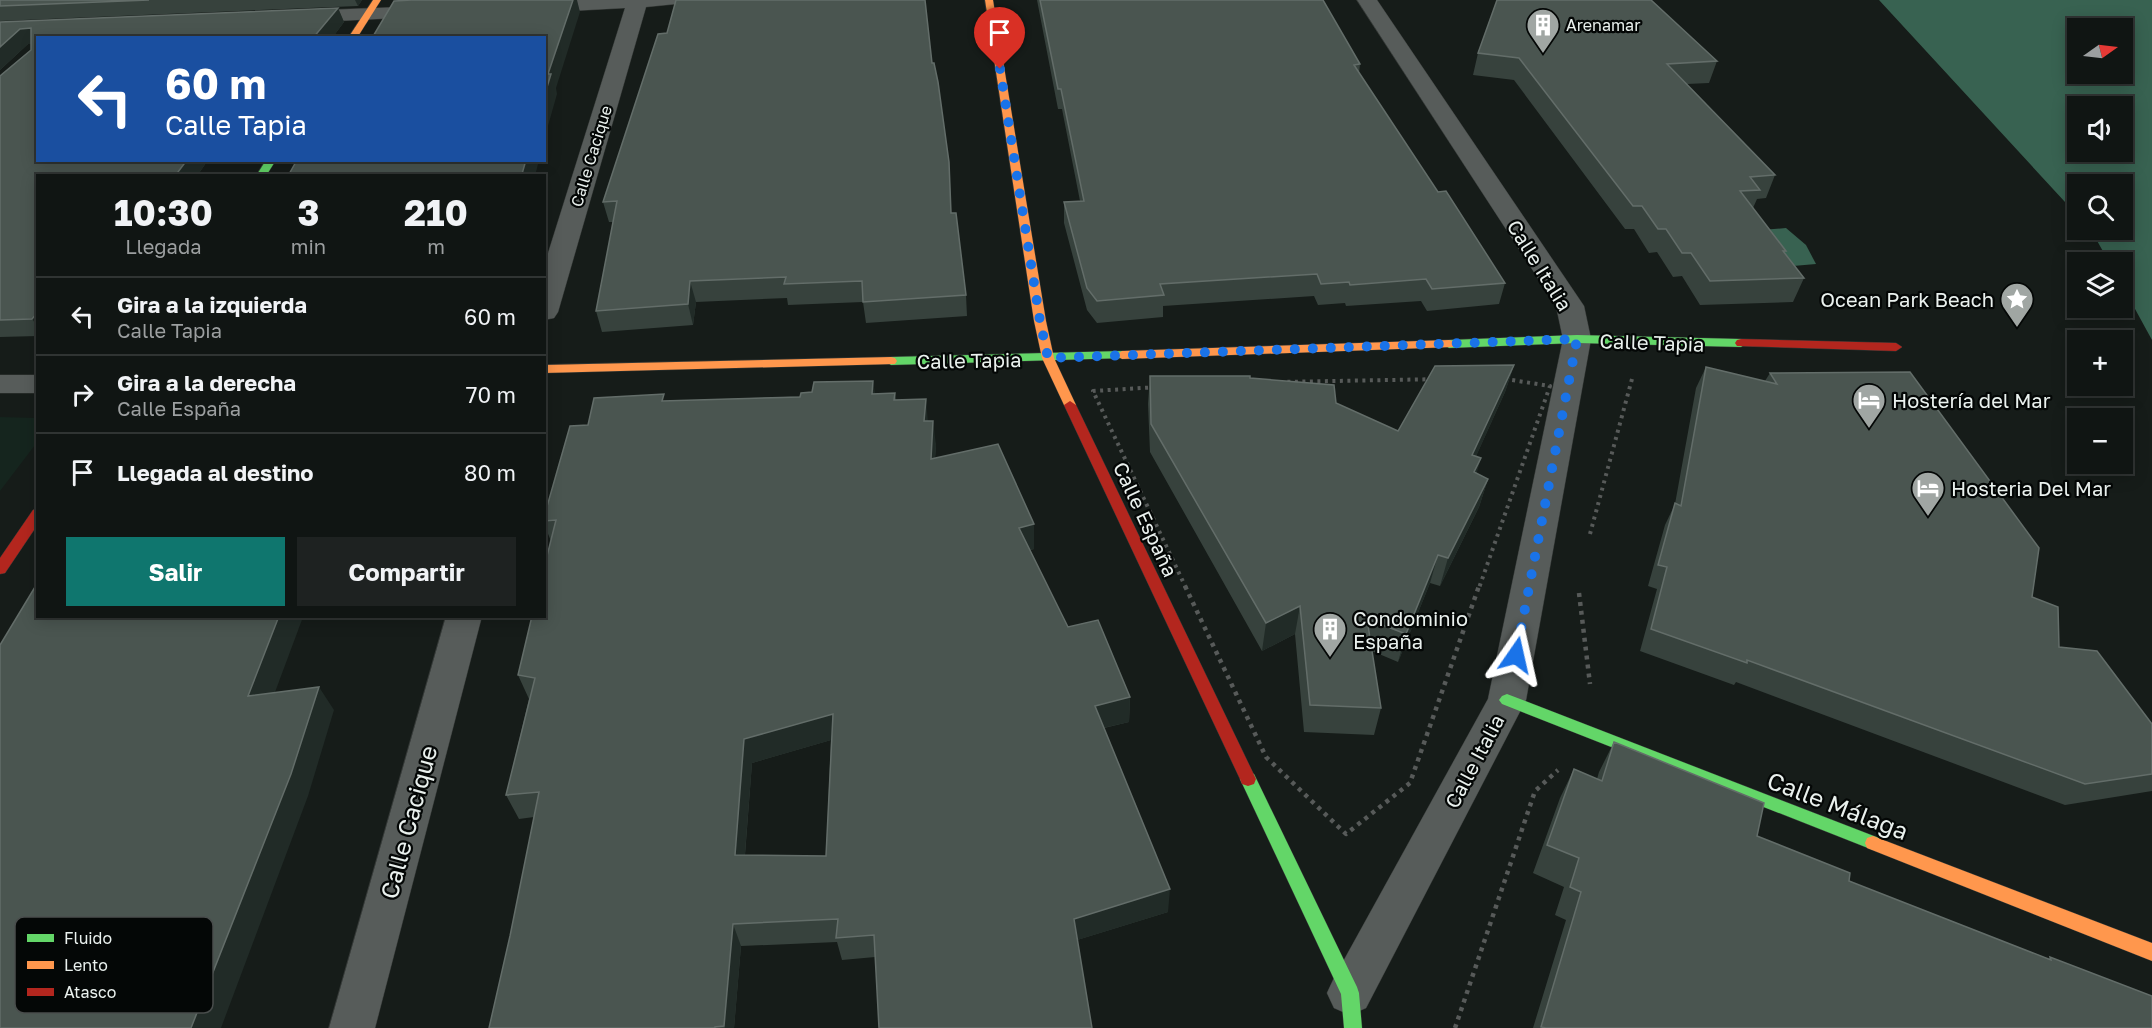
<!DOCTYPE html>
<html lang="es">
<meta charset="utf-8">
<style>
:root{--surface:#101513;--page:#1e2221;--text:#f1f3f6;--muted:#9c9fa0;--line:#303433;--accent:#0f766e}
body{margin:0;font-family:"Golos Text",sans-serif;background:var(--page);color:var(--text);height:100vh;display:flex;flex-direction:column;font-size:22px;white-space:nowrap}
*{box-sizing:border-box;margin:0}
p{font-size:20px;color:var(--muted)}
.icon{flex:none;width:33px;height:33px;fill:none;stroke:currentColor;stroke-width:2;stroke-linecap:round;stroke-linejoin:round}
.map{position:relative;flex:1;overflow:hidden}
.details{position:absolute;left:36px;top:174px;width:510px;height:444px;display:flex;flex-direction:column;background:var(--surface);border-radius:0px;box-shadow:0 3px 15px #0003,0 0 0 2px var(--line)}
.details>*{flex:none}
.banner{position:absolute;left:36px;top:36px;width:510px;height:126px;border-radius:0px;box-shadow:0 3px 15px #0003,0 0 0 2px var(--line);background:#1a4fa0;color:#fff;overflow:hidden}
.needle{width:39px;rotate:76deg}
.tools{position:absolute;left:2067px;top:18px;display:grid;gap:12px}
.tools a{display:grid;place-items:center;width:66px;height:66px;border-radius:0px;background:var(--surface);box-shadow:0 3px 15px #0003,0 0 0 2px var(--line);font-size:30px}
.pin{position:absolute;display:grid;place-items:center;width:51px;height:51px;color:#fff;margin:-62px -26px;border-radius:50% 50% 50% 0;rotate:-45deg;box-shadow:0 0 6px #0007}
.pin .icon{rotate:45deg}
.me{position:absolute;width:66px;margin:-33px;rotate:11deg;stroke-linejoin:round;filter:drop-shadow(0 0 4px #0008)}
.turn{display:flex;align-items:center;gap:21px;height:126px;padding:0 30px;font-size:27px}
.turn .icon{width:78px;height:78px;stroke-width:2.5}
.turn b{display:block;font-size:42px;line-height:51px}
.eta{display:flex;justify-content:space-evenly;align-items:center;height:102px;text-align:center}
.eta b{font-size:36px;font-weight:700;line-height:42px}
.button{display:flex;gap:12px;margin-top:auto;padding:12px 30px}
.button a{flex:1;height:69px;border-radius:0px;background:var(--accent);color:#fff;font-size:24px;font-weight:700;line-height:69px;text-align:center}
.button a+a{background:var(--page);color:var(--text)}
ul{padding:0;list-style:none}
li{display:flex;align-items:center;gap:18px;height:78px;padding:0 30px;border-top:2px solid var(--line)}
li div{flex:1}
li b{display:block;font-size:22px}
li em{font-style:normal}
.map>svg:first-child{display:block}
.built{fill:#15251e}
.water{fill:#386251;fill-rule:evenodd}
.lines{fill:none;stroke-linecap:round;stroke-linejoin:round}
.street-casing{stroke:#343836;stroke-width:1}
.fast-casing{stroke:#343836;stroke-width:1}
.slow-casing{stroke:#343836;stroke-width:1}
.jam-casing{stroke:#343836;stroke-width:1}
.path-far1{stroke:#575a59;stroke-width:4;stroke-dasharray:3 4.5;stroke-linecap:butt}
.path{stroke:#575a59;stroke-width:4.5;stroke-dasharray:4 5;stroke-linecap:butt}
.street{fill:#575c5a;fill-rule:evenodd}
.fast{fill:#63d668;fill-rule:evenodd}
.slow{fill:#ff974d;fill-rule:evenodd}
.jam{fill:#b3261e;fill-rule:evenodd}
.wall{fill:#37423d;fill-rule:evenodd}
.shaded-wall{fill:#212b27}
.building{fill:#4a5550;stroke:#636d69;stroke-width:1.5;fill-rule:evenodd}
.route{stroke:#1a73e8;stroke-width:10;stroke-dasharray:0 18}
.labels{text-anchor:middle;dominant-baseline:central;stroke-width:4.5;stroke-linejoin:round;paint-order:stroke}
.far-poi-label{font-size:16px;fill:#eaf1ee;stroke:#040706;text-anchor:start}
.far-street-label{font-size:16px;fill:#eaf1ee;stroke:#040706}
.street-label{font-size:20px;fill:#eaf1ee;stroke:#040706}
.poi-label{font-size:20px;fill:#eaf1ee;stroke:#040706;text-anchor:start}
.near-street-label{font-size:24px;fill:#eaf1ee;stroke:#040706}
.key{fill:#040706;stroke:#494d4c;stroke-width:1.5}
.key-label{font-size:16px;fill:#eaf1ee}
</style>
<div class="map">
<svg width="2152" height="1028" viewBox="0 0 2152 1028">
<rect width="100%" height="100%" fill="#161c19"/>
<path class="built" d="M0,417l37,1 1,23 -38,50z"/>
<g class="water">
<path d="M1879,0h273v340l-29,-53 -1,-25h-13l-18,-32h31v-46h-44l-1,31zM2078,28h44v46h-44zM2078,106h44v46h-44z"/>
<path d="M1786,228l20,17 10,19 -23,2 -32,-36z"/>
</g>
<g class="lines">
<defs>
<g id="street">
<path d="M679,0l-3,4 -30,3 -88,305 -4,6 -10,2v-54l81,-258 -92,5 -7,-2 -3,-4 3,-4 26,-3z"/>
<path d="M1357,0h20l207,306 7,33 -65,361 -160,308 -16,7 -16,-7 -7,-15 7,-15 154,-279 75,-360 -7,-33z"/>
<path d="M431,6l7,2 3,4 -3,4 -142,7 -7,-2 -3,-4 3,-4 7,-2z"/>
<rect x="0" y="375" width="38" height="18"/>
<path d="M446,616h36l-107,412h-46z"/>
</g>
<g id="fast">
<path d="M266,160h10l-10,16h-10z"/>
<path d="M1577,335l164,4 6,4 -6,4 -164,-4 -128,5 -6,-4 6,-4z"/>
<path d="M1122,351l4,1 2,3 -2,3 -235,7 -6,-4 6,-4z"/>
<path d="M1507,694l372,144 2,5 -2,5 -6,2 -371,-146 -3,-4 3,-4z"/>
<path d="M1248,772l6,2 103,213 2,6 3,35h-18l-3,-34 -101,-215 2,-5z"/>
</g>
<g id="slow">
<path d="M373,0h8l-24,38h-9z"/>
<path d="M985,0h8l53,321 8,37 22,47 -6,4 -6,-4 -22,-47 -8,-37z"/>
<path d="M1449,340l4,1 2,3 -2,3 -331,12 -6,-4 6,-4z"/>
<path d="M891,357l4,1 2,3 -2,3 -351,9v-8z"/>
<path d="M1873,836l279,107v18l-285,-113 -2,-5 2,-5z"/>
</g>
<g id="jam">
<path d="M1741,339l155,4 6,4 -6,4 -159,-5 -2,-3 2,-3z"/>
<path d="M1070,401l6,4 180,374 -2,5 -6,2 -6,-2 -2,-5 -176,-374z"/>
<path d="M38,508v16l-33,49 -5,1v-16l33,-48z"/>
</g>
</defs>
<use href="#street" class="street-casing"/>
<use href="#fast" class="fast-casing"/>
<use href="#slow" class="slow-casing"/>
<use href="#jam" class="jam-casing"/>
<g class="path-far1">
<path d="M1590,534l42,-155"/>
<path d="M1186,588l-93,-197 131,-8 275,-5 51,8 -71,202"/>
</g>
<g class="path">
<path d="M1185,586l81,171 80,77 64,-51 69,-197"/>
<path d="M1579,593l11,91"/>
<path d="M1455,1028l80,-237 23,-21"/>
</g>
<use href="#street" class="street"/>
<use href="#fast" class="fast"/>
<use href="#slow" class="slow"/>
<use href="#jam" class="jam"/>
</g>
<g class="wall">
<path d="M0,0h362l-4,6 -358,15z"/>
<path d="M1037,0h286l37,64 -1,9 79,119 67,91 -6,21 -72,7 -6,-10 -75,5 -1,-3 -27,2 -4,-9 -151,10v11l-66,6 -10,-13 -23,-87v-21l16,-1 -18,-92h-4z"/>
<path d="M338,8l6,14 -12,16h-294v122h170l-11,16h-159v160l-38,1v-261l31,-26v-6h-3l-28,26v-48z"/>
<path d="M1478,53l239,8 -8,22 -22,1 88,91 -9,23 -9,1 -4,9 32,45 19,25 -11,24 -93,3 -18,-29 -9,1 -16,-25 -8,1 -15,-24h-9l-111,-149 -41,-5z"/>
<path d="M932,63l18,119 1,31 15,82 1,21 -101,7 -3,-21 -75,3 -1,-7 -91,4 -3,23 -91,7 -6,-21 17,-89h-4l-6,-20z"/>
<path d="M1514,365l-9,27 -29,64v18l12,5 -9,28 -39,79 -10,-3 -32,79 -26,-11 9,57 -7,27 -70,-3 -9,-98 -33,17 -112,-199 -2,-48 2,-28 100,2 86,25 62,28z"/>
<path d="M1706,367l59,14 5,-8 262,224 27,50 93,77v67l-87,14 -329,-123 -2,3 -94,-34 17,-62 -9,-3 17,-61 10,-21 21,-116z"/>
<path d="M895,393l1,7 32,21 8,24 -1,13 99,66v25l-4,1 38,77 62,70 -1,25 -25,6 64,184 -91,28 -202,17 -33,3 -5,-18 -96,4 -7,82h-245l21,-92 24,-119 -15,2 -13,-24 23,-96 -11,-24 33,-134 -7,-17v-7l44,-92 78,-24zM831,740l-5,116 -81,-1 7,-92z"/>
<path d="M1614,742l143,94 92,45 200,78 1,-2 102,71h-619l33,-108 -11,-5 9,-28 -31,-14 27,-75 14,-29 23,10 2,-7z"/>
</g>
<g class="shaded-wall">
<path d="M355,0h7l-4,6z"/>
<path d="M573,0h4l3,12 -24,76 1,6 -13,46v-43l4,-23z"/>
<path d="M338,8l6,14 -12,16h-19z"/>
<path d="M31,28l7,16h-10l-28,26v-23l20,-18z"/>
<path d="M187,160h21l-11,16h-22z"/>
<path d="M526,160h13l-4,16h-12l-1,-2z"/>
<path d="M690,281l6,21 -3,23 -5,-21z"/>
<path d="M38,312v15l-6,-8z"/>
<path d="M1514,365l-9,27 -41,91 8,-28z"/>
<path d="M873,381l4,25 -5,-12z"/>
<path d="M926,399l2,24 -4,-2z"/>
<path d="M933,421l3,24 -3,39 -2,-25z"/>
<path d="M1481,458l-8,28 1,-14z"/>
<path d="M1488,479l-9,28 -39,79 8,-28z"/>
<path d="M1034,524v25l-14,3 -1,-24z"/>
<path d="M1438,555l-8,28 -32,79 8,-28z"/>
<path d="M1300,606l-5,28 -33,17 4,-28z"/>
<path d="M279,616l24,1 -38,102 -17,-23z"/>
<path d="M319,687l15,23 -26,86 -87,232h-30z"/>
<path d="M1130,697l-1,25 -35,8 1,-24z"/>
<path d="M833,714l5,24 -86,25 -9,115 -8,-23 9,-116z"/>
<path d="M1170,889l-2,23 -94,29v-22z"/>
<path d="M733,924l8,22 -7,82h-9l-1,-2z"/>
</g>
<g class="building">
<path d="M0,0h149l-149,6z"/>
<path d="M412,0h161l-25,74h3l-7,23v-59h-172l22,-37z"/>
<path d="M676,0h249l7,63h2l4,19 11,80 2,51h5l10,82 -103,7 -1,-21 -78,3 2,-7 -96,4 -2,23 -92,7 21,-110 -14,1 55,-168 9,-1z"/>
<path d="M1040,0h283l37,64 -6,1 84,127 8,-1 59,92 -73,6 -6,-10 -76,6 -1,-3 -28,2 -4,-10 -157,10 4,11 -67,6 -10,-13 -23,-86 20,-1 -23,-112h-3z"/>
<path d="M1497,0h154l66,61 -50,3 108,111 -25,2 10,13 -20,1 46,60h-3l21,27 -94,3 -19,-28h-9l-16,-24h-8l-16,-23h-9l-114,-148 -41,-5z"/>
<path d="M338,8l-25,30h-275v122h149l-12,16h-137v136l-6,7 -32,1v-244l31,-26v-22l-11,1 -20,18v-25z"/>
<path d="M297,160h229l-4,14h-2l-1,2h-231z"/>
<path d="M1514,365l-42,90 9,3 -7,14 14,7 -40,79 -10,-3 -32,79 -39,-15 14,89 -71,-3 -10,-99 -34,17 -115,-199 -1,-48h100v2l84,7 2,18 62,28 37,-65z"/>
<path d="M1706,367l71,17 -7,-11 140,-1 129,176 -7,49 26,10 1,40 38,4 55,73v50l-67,10 -338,-124v3l-96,-34 16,-62 -9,-2 17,-62 6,3z"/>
<path d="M873,381l-1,13 23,-1 -1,7 32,-1 -2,22h9l-2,38 67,-15 36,80 -15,4 49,99 30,-7 32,77 -35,9 75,183 -96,30 18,109h-213l-5,-93 -38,3 2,-19 -105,5 -9,102 -9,1v1h-226l21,-92 29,-144 -33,3 29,-117 -17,-3 14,-59h12v-48l12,-48 -12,1v-4l26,-91 18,-1 6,-27 70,-4 -2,7 138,-4 1,-4 11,-1 2,-10zM833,714l-7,142 -91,-1 9,-116z"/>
<path d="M38,582v34h241l-31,80 71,-9 -28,87 -100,254h-191v-383z"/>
<path d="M1614,742l150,61 -7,33 93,37 -1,8 202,79 -1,-3 102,39v32h-606l-5,-1 40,-135 -11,-5 9,-29 -32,-13 27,-76 28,12z"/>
</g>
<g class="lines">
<path class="route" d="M1000,69l40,252 8,37 529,-19 -61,316"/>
</g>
<defs>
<symbol id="building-pin" viewBox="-11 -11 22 30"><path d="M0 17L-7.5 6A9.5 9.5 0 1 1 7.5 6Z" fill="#a0a6a3" stroke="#040706"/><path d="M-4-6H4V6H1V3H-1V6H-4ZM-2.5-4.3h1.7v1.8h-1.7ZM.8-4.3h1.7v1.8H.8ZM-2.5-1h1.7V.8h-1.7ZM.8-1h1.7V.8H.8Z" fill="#fff"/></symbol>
<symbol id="sight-pin" viewBox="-11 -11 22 30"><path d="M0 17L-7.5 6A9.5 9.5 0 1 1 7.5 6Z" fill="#a0a6a3" stroke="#040706"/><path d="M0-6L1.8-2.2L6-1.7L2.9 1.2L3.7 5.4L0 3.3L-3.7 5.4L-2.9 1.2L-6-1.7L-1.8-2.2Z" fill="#fff"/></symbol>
<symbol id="hotel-pin" viewBox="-11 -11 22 30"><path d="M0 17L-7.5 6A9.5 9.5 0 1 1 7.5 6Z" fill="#a0a6a3" stroke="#040706"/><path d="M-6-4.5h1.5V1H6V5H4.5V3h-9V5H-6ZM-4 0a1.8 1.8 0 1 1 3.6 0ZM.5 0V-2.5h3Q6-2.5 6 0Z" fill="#fff"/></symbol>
</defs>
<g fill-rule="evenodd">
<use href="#building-pin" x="1524" y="6" width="38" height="52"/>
<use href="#sight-pin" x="1998" y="280" width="38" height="52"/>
<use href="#hotel-pin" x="1850" y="381" width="38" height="52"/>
<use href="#hotel-pin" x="1909" y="469" width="38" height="52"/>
<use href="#building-pin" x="1311" y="610" width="38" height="52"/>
</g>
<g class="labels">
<g class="far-poi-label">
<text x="1566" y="25">Arenamar</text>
</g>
<g class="far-street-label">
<text transform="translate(591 156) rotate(-73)">Calle Cacique</text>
</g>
<g class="street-label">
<text transform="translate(1540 265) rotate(58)">Calle Italia</text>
<text transform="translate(1652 342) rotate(2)">Calle Tapia</text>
<text transform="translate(969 360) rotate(-1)">Calle Tapia</text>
<text transform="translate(1146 519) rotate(65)">Calle España</text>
<text transform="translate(1474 761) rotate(-62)">Calle Italia</text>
</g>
<g class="poi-label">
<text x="1994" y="299" text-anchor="end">Ocean Park Beach</text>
<text x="1892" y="400">Hostería del Mar</text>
<text x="1951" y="488">Hosteria Del Mar</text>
<text x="1353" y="618">Condominio<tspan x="1353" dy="23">España</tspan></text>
</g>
<g class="near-street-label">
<text transform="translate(1838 805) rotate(21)">Calle Málaga</text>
<text transform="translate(408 822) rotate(-75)">Calle Cacique</text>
</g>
</g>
<rect x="15" y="917" width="198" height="96" rx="9" class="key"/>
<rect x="27" y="934" width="27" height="8" fill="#63d668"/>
<rect x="27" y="961" width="27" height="8" fill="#ff974d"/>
<rect x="27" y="988" width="27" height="8" fill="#b3261e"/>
<g class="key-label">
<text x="64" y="944">Fluido</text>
<text x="64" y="971">Lento</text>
<text x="64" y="998">Atasco</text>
</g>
</svg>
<div class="tools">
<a><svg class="needle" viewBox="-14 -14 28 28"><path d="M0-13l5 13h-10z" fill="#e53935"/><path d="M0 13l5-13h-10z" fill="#9c9fa0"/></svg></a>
<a><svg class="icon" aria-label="sound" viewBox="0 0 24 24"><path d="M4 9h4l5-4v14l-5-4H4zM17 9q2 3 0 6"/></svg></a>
<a><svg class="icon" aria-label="search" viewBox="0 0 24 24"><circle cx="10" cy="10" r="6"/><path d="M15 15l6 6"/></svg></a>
<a><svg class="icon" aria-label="layers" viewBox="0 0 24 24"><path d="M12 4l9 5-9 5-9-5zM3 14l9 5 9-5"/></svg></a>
<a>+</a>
<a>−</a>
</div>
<div class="pin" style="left:1000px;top:69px;background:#d93025"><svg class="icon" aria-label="arrive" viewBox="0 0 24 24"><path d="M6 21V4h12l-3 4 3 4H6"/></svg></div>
<svg class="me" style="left:1516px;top:655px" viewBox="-20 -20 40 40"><path d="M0-17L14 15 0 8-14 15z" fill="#1a73e8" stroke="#fff" stroke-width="4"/></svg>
<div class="banner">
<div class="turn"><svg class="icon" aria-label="left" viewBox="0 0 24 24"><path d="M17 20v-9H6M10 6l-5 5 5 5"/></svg><div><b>60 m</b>Calle Tapia</div></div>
</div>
<section class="details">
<div class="eta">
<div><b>10:30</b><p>Llegada</p></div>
<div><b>3</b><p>min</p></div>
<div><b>210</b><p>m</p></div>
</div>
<ul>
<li><svg class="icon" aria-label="left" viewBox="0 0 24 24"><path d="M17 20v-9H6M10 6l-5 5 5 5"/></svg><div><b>Gira a la izquierda</b><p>Calle Tapia</p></div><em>60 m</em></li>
<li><svg class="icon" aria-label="right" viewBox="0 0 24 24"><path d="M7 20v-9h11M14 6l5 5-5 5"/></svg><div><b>Gira a la derecha</b><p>Calle España</p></div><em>70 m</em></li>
<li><svg class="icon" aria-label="arrive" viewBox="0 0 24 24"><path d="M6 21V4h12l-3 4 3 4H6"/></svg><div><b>Llegada al destino</b></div><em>80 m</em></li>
</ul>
<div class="button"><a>Salir</a><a>Compartir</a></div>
</section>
</div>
